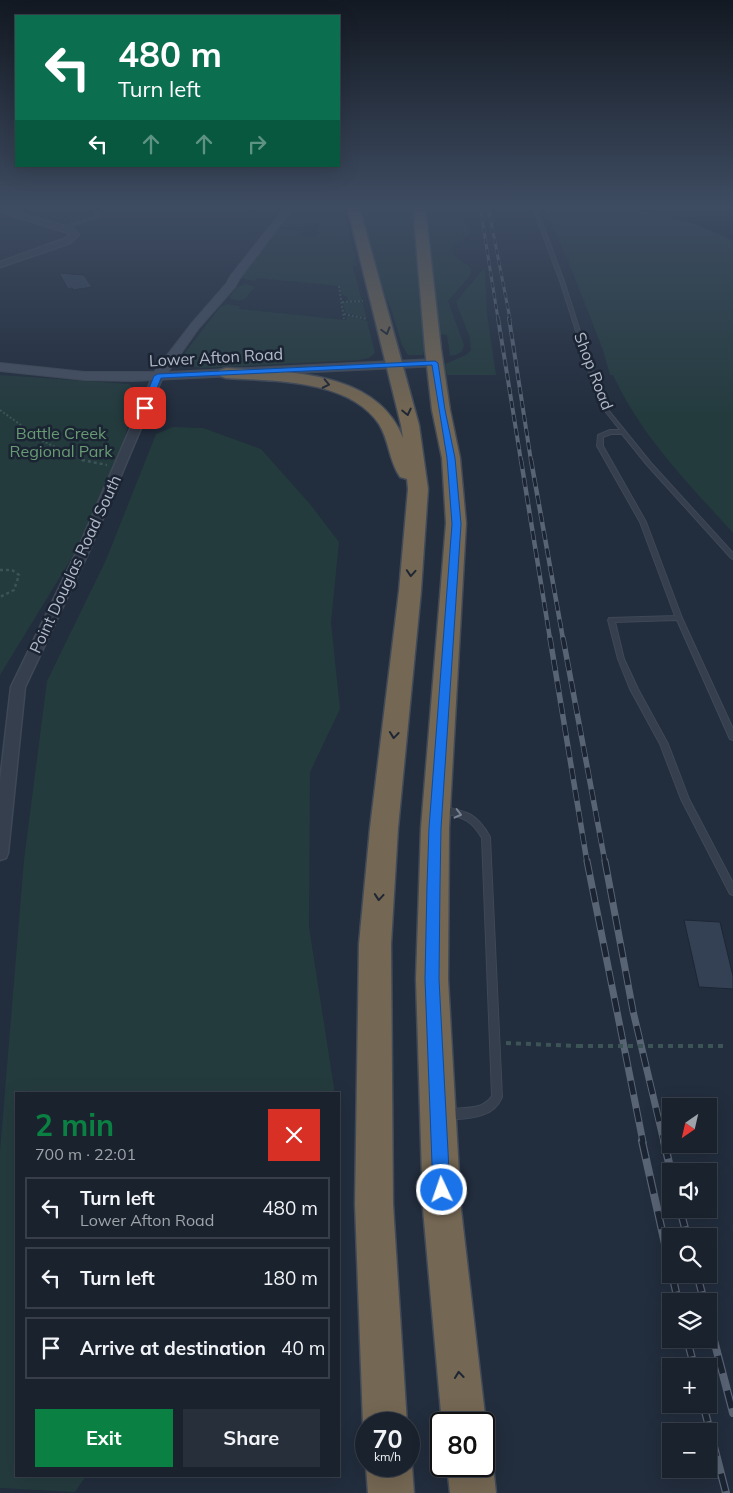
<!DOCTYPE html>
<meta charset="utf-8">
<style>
:root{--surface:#1a222e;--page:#272f3a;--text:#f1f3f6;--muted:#9fa4aa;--line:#383f4a;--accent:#0b8043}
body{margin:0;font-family:Mulish,sans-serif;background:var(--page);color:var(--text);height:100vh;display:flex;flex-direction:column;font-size:19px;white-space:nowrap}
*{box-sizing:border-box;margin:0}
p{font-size:16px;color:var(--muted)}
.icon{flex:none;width:28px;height:28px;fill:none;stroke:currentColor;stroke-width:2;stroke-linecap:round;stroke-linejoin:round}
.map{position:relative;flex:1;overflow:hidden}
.panel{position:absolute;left:15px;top:1092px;width:325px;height:385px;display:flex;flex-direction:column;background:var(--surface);border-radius:0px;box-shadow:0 5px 20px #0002,0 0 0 1px var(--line)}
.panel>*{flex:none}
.hud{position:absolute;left:15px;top:15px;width:325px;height:152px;border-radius:0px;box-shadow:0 5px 20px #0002,0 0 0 1px var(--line);background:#0b6e4f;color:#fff;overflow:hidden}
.needle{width:32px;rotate:214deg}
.controls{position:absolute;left:662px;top:1098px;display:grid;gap:10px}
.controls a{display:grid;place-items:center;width:55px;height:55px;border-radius:0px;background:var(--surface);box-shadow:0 5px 20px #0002,0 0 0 1px var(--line);font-size:25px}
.speed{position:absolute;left:355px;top:1412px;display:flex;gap:10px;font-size:25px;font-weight:700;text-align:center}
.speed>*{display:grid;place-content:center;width:65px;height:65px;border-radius:50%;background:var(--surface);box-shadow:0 5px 20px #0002,0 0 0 1px var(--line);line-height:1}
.speed small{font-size:12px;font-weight:400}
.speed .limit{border:2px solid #111;border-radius:8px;background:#fff;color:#111}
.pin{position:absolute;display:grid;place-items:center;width:42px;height:42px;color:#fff;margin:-21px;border-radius:10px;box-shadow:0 2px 8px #0006}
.me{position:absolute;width:55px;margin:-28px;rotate:357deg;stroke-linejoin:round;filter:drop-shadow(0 0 4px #0008)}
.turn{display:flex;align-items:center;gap:18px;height:105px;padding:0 20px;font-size:22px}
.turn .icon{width:65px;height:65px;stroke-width:2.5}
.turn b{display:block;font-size:35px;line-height:42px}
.lanes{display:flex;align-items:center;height:48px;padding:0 20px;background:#0003;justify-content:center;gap:25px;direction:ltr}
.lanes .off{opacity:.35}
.round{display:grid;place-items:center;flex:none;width:52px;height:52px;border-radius:0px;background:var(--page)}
.headline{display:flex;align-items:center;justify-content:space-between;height:85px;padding:0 20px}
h1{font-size:30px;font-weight:700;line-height:38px;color:var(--accent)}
.action{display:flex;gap:10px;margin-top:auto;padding:10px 20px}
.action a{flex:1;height:58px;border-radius:0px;background:var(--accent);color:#fff;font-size:20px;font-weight:700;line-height:58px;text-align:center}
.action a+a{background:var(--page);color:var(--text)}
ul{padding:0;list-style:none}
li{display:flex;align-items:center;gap:15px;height:62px;margin:0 10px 8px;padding:0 10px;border:2px solid var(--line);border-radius:0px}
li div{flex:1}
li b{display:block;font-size:19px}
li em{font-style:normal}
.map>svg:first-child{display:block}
.green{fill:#243b3e}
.water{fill:#15243b}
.building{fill:#344154;stroke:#1d2634}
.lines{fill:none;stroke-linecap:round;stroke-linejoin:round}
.lane-casing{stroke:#3f4856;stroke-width:2}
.street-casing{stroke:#3f4856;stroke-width:3}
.secondary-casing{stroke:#3f4856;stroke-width:2}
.highway-casing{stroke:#414a58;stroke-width:3}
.path-far2{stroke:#3d5456;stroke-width:2;stroke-dasharray:2 2;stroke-linecap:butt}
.path-far1{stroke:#3d5456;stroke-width:2.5;stroke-dasharray:3 3;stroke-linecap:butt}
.path{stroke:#3d5456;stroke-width:4;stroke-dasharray:5 5;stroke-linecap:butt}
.lane{fill:#363f4d;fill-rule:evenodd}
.street{fill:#363f4d;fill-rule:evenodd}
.secondary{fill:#444e60;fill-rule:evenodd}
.highway{fill:#746753;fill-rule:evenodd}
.rail-far5-casing{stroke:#586374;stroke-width:3}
.rail-far4-casing{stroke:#586374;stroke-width:4}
.rail-far3-casing{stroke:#586374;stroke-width:4.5}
.rail-far2-casing{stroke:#586374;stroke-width:5.5}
.rail-far1-casing{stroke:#586374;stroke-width:7}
.rail-casing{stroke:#586374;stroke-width:8}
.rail-far5{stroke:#1b2432;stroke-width:2;stroke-dasharray:5.5;stroke-linecap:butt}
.rail-far4{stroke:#1b2432;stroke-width:2.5;stroke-dasharray:7;stroke-linecap:butt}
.rail-far3{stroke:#1b2432;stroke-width:3;stroke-dasharray:9;stroke-linecap:butt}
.rail-far2{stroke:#1b2432;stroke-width:4;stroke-dasharray:11;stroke-linecap:butt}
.rail-far1{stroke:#1b2432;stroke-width:5;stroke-dasharray:14;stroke-linecap:butt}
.rail{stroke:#1b2432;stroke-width:5.5;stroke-dasharray:18;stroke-linecap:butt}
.path-bridge{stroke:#3d5456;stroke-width:4;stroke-dasharray:5 5;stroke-linecap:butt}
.oneway{stroke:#1f2734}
.oneway2{stroke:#7a8391}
.route{fill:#1a73e8;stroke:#114b97}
.labels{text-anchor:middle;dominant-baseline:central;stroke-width:5;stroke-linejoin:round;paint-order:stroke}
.far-street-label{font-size:16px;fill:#b2bac9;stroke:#1b2432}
.far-park-label{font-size:16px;fill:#689b74;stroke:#1b2432}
</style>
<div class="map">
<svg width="733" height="1493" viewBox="0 0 733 1493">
<rect width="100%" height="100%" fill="#222d3d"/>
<g class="green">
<path d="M295,206h48l14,60h-4l9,35h-14l-1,-4 -5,-3 -2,-8 -83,-8 -3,3 -14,-3 36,-47 5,-2 22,2 -1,2 -5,2 7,1 -1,1 10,1 4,-2 4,-12 -15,-1 -4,4h-18l-4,-2z"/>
<path d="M358,206h55l5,79 7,62 -2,8h-15l-6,-10 -11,-36 -17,-42z"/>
<path d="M540,206h193v327c-44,-49 -92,-97 -120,-158h-3l-7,-25 -38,-97 -14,-31z"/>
<path d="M436,210l9,2 6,8 17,5 3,6c-3,9 -15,8 -19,16l2,9 14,9 4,5 -4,8 -20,23 16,44 -2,6 -6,4 -12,1 6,-1 -3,-20 -7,-1 -13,-123z"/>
<path d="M483,269l2,2 2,43 9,61h-49l-2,-11 21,-9 5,-5 -1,-12 -14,-36z"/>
<path d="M245,284l10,3 -10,12 -7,2 -9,-3 8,-11z"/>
<path d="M343,302h19l5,16 -22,-5z"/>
<path d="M227,304l13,2 -1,3 107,11 1,-5 20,6 8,32 -6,5 -10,2 -158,8 -17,-4 -2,-5 2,-5 36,-47z"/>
<path d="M0,375l129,9 7,8 -24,100 -112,183z"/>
<path d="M173,427l30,1 58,21 49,55 29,38 -8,80 9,87 -30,63 -1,155 26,167h-319v382h70l-11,16 -75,-4v-337l24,-291 23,-179 59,-121 50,-126z"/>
</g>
<path class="water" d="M619,206h114v35l-35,-16z"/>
<g class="building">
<path d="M59,273l25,2 8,12 -19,3 -1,-2 -4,1z"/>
<path d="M684,920l36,2 13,54v13l-34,-2z"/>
</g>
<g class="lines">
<defs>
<g id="lane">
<path d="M532,206h4l28,75 30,94 15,36 42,52 82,90v6l-2,-1 -84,-93 -25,-31h-11l-8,3v9l43,76 36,96 51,111v11l-3,-1 -1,-2 -52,-117 -62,2 9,37 14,30 30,55 21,55 44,84v12l-3,-1 -49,-95 -21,-55 -30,-55 -12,-30 -10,-39 1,-2 66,-2 -35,-94 -43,-76 1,-11 12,-5h10l-15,-19 -15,-36 -30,-94z"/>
<path d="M95,211h2l3,5 -37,13 -3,-1 37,-13z"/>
<path d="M441,806c25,5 36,7 49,31l12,260c-9,22 -34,21 -55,23l-4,-1 -1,-4 1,-4c17,-6 37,2 49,-15l-10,-258c-13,-22 -22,-20 -44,-27l-1,-2 1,-2z"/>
</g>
<g id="street">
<path d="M0,208l72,20 7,7 -9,8 -70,24v-5l64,-23 7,-4 -5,-3 -66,-20z"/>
<path d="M158,373l5,3 -73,173 -65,138 -17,166 -2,5 -6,2v-79l11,-94 67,-138 75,-173z"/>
</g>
<path id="secondary" d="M286,206h9l-55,72 -5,9 -36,41 -31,44 267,-13 6,4 -2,3 -307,15 -47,-1 -85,-9v-8l85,9h69l37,-48 35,-40 5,-9z"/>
<g id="highway">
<path d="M347,206h12l60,219 9,64 -7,102 -23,237 -7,116 2,260 14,220h-41v8l-3,-8 -8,-220 4,-260 11,-116 29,-237 9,-102 -1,-10 -7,-2c-11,-16 -11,-37 -21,-53 -30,-45 -106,-43 -153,-46l-6,-2 -2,-3 2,-3 6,-2c60,4 151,2 177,70l-2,-13z"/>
<path d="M413,206h12l16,143 9,61 10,48 6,65 -17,305 -1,151 13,230 25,215 -2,6v-6h-42l-19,-215 -7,-230 5,-151 25,-305 -4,-65 -10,-48 -7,-61z"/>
<path d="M484,1449l2,1 7,16 3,27h-46l-3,-27h37z"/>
<path d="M409,1459l3,7 2,27h-46l-2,-27h43z"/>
</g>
</defs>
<use href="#lane" class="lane-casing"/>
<use href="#street" class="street-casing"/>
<use href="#secondary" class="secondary-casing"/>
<use href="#highway" class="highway-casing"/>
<g class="path-far2">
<path d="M339,286l5,33"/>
<path d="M342,302l21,-1"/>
<path d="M344,314l23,5"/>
<path d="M0,410l43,31 41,20"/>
</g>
<g class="path-far1">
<path d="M82,460l25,5"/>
<path d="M0,570h12l7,5 -5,15 -14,7"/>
</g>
<path class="path" d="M506,1043l72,3"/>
<use href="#lane" class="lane"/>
<use href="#street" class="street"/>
<use href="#secondary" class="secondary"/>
<use href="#highway" class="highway"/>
<defs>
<g id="rail-far5">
<path d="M480,206l18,113"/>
<path d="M488,206l22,113"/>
</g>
<g id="rail-far4">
<path d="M498,318l23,143"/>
<path d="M509,318l22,143"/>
</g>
<g id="rail-far3">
<path d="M521,460l29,179"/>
<path d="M531,460l32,179"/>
</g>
<g id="rail-far2">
<path d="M550,638l37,224"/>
<path d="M563,638l42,224"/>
</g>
<g id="rail-far1">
<path d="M587,861l56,281"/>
<path d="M605,861l28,150 31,131"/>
</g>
<g id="rail">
<path d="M642,1141l29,130"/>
<path d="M664,1141l7,31"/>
<path d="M680,1209l7,27"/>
<path d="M672,1274l6,27"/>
<path d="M697,1274l7,27"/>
<path d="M709,1321l24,92"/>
<path d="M687,1339l7,27"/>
<path d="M703,1404l23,89"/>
</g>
</defs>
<use href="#rail-far5" class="rail-far5-casing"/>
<use href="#rail-far4" class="rail-far4-casing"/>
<use href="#rail-far3" class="rail-far3-casing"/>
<use href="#rail-far2" class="rail-far2-casing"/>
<use href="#rail-far1" class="rail-far1-casing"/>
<use href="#rail" class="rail-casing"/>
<use href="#rail-far5" class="rail-far5"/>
<use href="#rail-far4" class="rail-far4"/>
<use href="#rail-far3" class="rail-far3"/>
<use href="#rail-far2" class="rail-far2"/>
<use href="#rail-far1" class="rail-far1"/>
<use href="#rail" class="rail"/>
<path class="path-bridge" d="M578,1046h147"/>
</g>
<defs><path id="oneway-chevron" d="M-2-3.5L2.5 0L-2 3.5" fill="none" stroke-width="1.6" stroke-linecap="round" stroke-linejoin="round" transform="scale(1.25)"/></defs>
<g class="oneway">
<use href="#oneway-chevron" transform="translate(386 331) rotate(74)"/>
<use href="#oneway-chevron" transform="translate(326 384) rotate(12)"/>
<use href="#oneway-chevron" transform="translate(407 412) rotate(77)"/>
<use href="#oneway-chevron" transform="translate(411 573) rotate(94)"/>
<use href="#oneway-chevron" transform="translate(394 735) rotate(96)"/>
<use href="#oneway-chevron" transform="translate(379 897) rotate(95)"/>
<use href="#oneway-chevron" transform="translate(459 1375) rotate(-96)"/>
</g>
<use class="oneway2" href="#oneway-chevron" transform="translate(458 814) rotate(14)"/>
<linearGradient id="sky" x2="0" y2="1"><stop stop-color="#131922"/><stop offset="0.5" stop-color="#3e4c62"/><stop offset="1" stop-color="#3e4c62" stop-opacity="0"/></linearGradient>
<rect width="733" height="415" fill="url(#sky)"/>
<path class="route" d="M435,361l3,2 7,47 10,48 6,66 -20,304 -1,57 -1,94 11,211 -3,6 -5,2 -6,-2 -3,-6 -8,-211 2,-94 2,-57 23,-304 -5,-66 -15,-93 -271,13 -12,30 -4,2 -4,-2 13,-32 4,-2z"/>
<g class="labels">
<g class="far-street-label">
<text transform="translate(216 357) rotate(-3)">Lower Afton Road</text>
<text transform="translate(594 371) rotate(69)">Shop Road</text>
<text transform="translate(75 564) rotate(-65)">Point Douglas Road South</text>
</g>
<g class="far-park-label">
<text x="61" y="433">Battle Creek<tspan x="61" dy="18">Regional Park</tspan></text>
</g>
</g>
</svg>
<div class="controls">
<a><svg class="needle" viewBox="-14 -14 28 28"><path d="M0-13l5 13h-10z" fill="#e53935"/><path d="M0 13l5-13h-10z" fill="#9fa4aa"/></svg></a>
<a><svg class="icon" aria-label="sound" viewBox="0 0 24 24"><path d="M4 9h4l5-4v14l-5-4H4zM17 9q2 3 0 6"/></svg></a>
<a><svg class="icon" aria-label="search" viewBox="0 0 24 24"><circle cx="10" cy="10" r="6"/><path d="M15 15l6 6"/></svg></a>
<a><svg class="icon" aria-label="layers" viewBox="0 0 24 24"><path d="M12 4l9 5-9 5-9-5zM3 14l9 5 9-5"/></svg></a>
<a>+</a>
<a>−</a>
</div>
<div class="speed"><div>70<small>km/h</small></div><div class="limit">80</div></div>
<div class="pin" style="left:145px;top:408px;background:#d93025"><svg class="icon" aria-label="arrive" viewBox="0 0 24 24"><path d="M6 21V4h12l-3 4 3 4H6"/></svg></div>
<svg class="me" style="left:442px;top:1190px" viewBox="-20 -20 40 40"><circle r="17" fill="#1a73e8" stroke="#fff" stroke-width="3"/><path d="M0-11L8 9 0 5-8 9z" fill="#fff"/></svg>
<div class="hud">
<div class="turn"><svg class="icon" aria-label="left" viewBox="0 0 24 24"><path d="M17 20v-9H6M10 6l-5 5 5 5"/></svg><div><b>480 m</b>Turn left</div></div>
<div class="lanes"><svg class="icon" aria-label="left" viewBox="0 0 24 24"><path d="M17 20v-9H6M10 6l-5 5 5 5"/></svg><svg class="icon off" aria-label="ahead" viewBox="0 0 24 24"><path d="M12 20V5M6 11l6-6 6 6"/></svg><svg class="icon off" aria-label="ahead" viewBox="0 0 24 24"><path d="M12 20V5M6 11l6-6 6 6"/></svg><svg class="icon off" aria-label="right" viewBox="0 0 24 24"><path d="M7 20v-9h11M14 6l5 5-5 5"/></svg></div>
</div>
<section class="panel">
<div class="headline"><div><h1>2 min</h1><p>700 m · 22:01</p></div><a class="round" style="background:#d93025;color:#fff"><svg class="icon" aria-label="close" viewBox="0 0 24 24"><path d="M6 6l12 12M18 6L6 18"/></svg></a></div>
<ul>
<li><svg class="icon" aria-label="left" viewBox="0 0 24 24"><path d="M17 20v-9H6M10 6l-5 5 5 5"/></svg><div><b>Turn left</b><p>Lower Afton Road</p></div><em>480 m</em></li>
<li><svg class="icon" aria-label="left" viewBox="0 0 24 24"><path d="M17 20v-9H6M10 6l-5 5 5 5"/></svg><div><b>Turn left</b></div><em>180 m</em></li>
<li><svg class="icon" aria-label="arrive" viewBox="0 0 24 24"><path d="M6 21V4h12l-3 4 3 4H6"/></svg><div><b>Arrive at destination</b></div><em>40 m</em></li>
</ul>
<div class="action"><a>Exit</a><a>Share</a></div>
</section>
</div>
